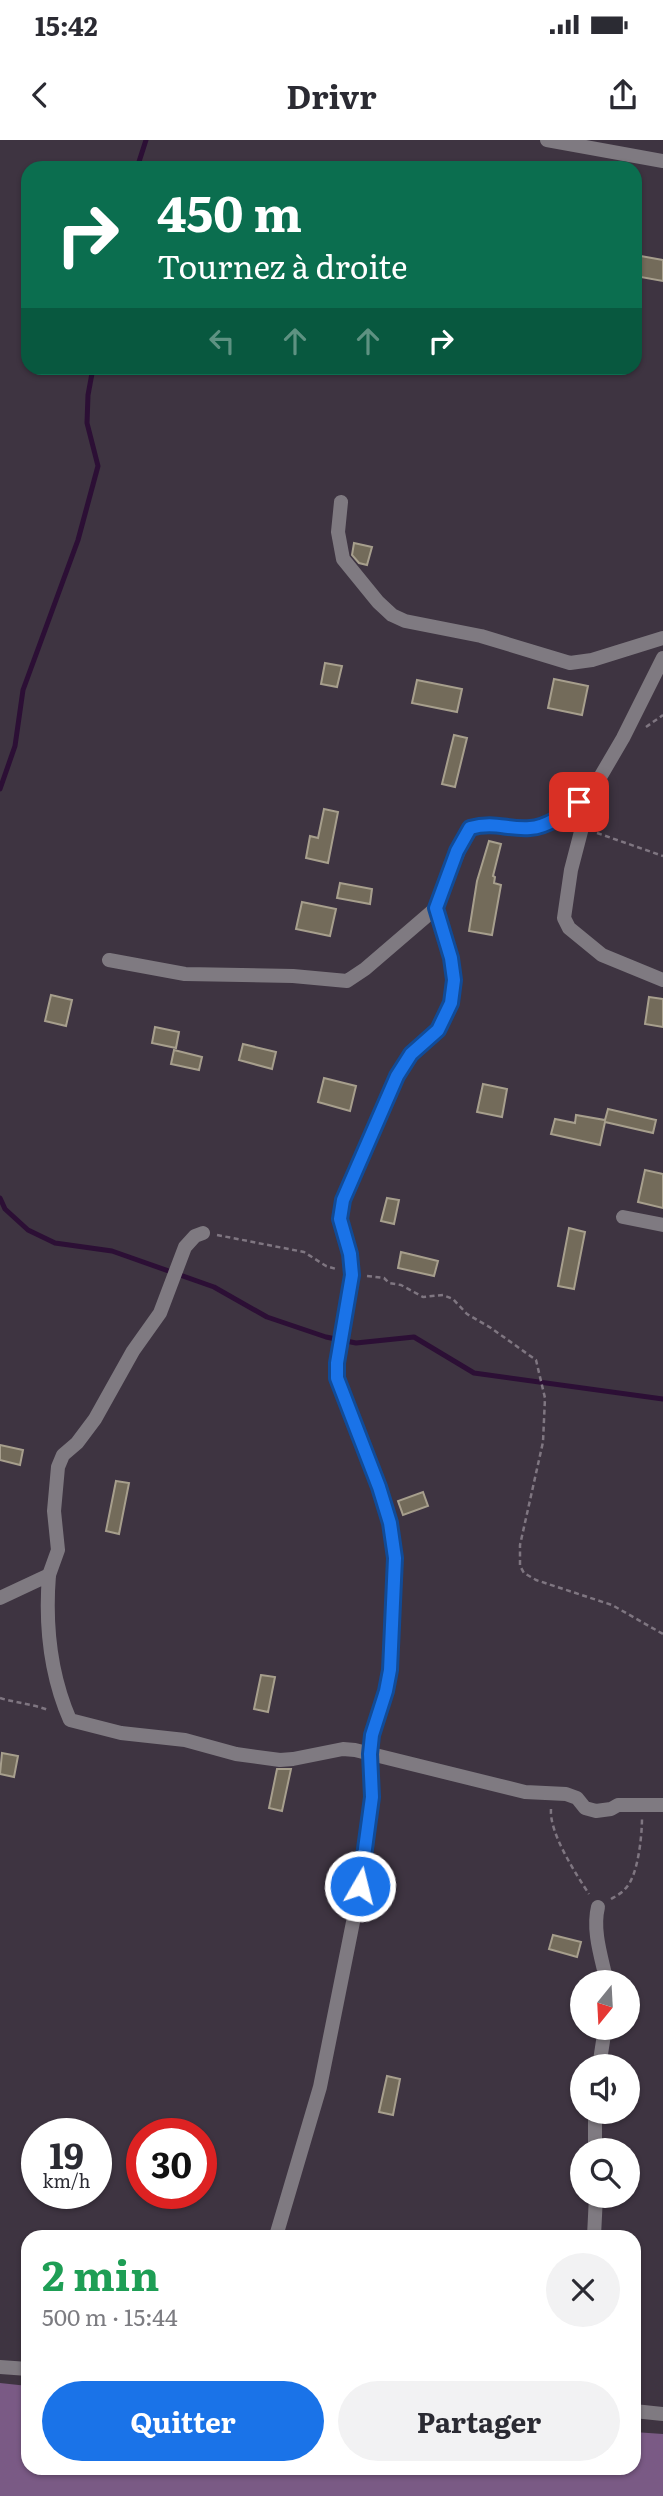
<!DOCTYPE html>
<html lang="fr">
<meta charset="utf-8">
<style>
:root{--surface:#fff;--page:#f2f2f3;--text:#2b2b33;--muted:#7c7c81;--accent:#1a73e8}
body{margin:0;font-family:Literata,serif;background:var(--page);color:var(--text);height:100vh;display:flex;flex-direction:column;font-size:26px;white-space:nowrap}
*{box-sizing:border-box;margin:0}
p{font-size:23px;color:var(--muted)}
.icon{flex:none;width:38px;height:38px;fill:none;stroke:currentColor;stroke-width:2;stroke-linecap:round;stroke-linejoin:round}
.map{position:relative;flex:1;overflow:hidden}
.side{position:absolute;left:21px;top:2090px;width:620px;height:245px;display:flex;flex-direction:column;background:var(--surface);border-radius:21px;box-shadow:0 2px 5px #0004}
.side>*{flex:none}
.top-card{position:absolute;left:21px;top:21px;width:621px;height:214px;border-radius:21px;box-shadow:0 2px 5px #0004;background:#0b6e4f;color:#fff;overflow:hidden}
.needle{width:46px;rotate:198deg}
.buttons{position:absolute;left:570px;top:1830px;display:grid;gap:14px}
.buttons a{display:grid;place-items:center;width:70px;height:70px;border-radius:50%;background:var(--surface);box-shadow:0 2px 5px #0004;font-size:35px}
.speed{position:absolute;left:21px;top:1978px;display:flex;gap:14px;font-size:35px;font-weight:700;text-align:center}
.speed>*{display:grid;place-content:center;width:91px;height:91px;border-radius:50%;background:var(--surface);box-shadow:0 2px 5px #0004;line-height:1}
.speed small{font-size:18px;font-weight:400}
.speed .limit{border:10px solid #d22;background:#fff;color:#111}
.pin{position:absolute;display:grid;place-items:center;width:60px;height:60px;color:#fff;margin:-30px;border-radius:14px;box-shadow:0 4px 10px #0006}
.me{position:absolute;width:77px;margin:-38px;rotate:8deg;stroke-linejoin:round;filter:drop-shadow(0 0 5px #0008)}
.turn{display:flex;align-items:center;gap:24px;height:147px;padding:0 21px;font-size:32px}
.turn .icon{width:91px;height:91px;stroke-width:2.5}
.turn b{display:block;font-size:49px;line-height:60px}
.lanes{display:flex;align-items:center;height:66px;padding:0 21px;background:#0003;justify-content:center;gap:35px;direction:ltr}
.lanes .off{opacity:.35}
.round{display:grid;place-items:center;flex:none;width:74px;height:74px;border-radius:37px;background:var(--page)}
.headline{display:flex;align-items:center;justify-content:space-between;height:119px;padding:0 21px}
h1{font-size:42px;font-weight:700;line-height:52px;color:#1e9e55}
.cta{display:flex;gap:14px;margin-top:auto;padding:14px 21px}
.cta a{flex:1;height:80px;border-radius:42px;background:var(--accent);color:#fff;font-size:28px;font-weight:700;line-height:80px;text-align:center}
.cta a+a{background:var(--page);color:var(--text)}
.status{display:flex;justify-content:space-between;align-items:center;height:49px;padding:0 35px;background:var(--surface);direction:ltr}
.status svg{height:19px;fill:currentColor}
header{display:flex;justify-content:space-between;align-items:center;height:91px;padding:0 21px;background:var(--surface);font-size:32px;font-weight:700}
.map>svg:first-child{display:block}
.forest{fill:#7a5a85}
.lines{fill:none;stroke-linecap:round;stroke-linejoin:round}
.stream{stroke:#2c0f35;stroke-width:5}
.building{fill:#736b5a;stroke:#a79f8d;stroke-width:2}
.path{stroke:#7f7681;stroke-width:2.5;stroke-dasharray:5 3.5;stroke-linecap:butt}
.minor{stroke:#7f7a81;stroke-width:14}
.route-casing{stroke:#114b97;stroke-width:18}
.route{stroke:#1a73e8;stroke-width:12}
</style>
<div class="status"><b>15:42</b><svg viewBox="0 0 49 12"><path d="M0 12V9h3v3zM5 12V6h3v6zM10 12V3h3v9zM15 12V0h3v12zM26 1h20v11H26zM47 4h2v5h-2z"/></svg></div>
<header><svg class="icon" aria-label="back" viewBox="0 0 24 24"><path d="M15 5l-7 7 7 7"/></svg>Drivr<svg class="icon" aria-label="share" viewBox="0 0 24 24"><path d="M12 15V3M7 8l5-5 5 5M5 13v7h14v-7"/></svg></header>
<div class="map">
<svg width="663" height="2356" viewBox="0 0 663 2356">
<rect width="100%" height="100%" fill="#3e3441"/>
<path class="forest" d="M0,2243l28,3v82h606v-36l29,2v62h-663z"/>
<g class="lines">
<g class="stream">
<path d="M137,28l9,-28"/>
<path d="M0,649l15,-43 8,-56 55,-150 20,-74 -11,-43 1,-28 5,-27"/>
<path d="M0,1058l5,11 23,21 27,13 57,8 102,36 53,30 59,20 30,6 58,-6 60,36 189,26"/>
</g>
</g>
<g class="building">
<path d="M635,115l28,5v21l-28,-5z"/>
<path d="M354,403l18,4 -5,18 -8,-2 -7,-8z"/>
<path d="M325,523l17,3 -5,21 -16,-3z"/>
<path d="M554,539l34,7 -6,29 -34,-7z"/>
<path d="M417,540l45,9 -5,23 -45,-9z"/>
<path d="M454,595l13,3 -12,49 -13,-3z"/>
<path d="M324,669l14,3 -10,51 -22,-5 4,-22 8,2z"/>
<path d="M489,701l12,3 -8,32 2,1 -1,6 7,2 -9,50 -23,-4 8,-50z"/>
<path d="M340,743l32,6 -2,15 -33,-6z"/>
<path d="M302,762l34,7 -6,27 -34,-7z"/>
<path d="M51,855l21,5 -6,26 -21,-5z"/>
<path d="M649,857l14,2v28l-18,-3z"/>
<path d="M155,887l24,5 -3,16 -24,-5z"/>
<path d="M243,904l33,8 -4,17 -33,-9z"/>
<path d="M174,910l28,7 -3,13 -28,-6z"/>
<path d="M324,938l32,8 -6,25 -32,-9z"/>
<path d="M483,944l24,5 -5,28 -25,-5z"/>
<path d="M608,969l48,11 -3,13 -48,-11 -5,23 -49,-11 4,-15 20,4 1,-8 29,5z"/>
<path d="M645,1030l18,4v34l-25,-6z"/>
<path d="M387,1058l12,2 -5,24 -13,-3z"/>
<path d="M569,1088l16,4 -11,57 -16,-3z"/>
<path d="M401,1112l37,9 -4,15 -36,-8z"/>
<path d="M0,1305l23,5 -3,15 -20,-5z"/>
<path d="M116,1341l13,2 -10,51 -13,-3z"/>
<path d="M423,1352l5,14 -25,9 -5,-14z"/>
<path d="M261,1535l14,2 -7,35 -14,-3z"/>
<path d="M2,1613l16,3 -4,21 -14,-3z"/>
<path d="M277,1629h14l-9,42 -13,-3z"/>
<path d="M553,1795l28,7 -4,15 -28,-8z"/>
<path d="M387,1936l13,3 -7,36 -14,-3z"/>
</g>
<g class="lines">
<g class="path">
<path d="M646,587l17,-12"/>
<path d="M597,693l66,23"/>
<path d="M217,1095l87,17 22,14 10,3"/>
<path d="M367,1136l17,2 5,5 12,2 22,12 20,-2 10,4 14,15 24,14 45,32 9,38 -2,44 -23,103v21l4,7 12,7 76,25 51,29"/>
<path d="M0,1558c16,5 33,6 48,12"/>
<path d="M551,1669c-2,24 25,65 38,85"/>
<path d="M611,1759c5,-3 11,-6 14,-10 13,-12 17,-53 17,-71"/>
</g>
<g class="minor">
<path d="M547,0l116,21"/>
<path d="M341,362l-3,30 5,27 35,43 14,13 13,6 76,15 89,27 22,-3 71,-22"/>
<path d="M591,653l-20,77 -7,48 5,10 33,27 61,25"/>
<path d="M109,820l76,14 108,2 54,5 18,-12 71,-61"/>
<path d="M623,1077l40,8"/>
<path d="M49,1435l9,-25 -4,-39 4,-44 5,-12 14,-12 18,-24 38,-68 27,-38 25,-66 10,-11 8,-3"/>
<path d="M0,1458l49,-23c-4,50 1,99 21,145l51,13 64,7 51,14 44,6 13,-1 50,-10 12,1 170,42 41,2 11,4 8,10 11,3 15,-2 7,-4h45"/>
<path d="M598,1767c-6,24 4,52 9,76"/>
<path d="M599,1927l6,-39"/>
<path d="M595,1972v39"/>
<path d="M276,2096l44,-149 37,-185 13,-83 2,-22 -2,-43 2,-19 14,-44 4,-22 5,-111 -5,-35 -23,-68 -26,-64 -4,-13v-15c4,-29 12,-58 15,-87 2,-27 -16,-49 -9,-76l54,-124 14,-22 27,-24 13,-27 3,-23 -3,-22 -15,-50c11,-27 20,-55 34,-80l15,-4 46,4 19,-6 16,-9 26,-22 31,-53 40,-80"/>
<path d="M594,2096l2,-40"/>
<path d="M0,2227l28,2"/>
<path d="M634,2271l29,3"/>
</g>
</g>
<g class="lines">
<defs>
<path id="route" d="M360,1746l12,-89 -2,-43 2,-19 14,-44 4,-21 5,-112 -5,-35 -11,-36 -42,-109v-15l15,-88 -2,-21 -10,-35 3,-19 54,-124 14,-22 27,-24 13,-27 3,-23 -3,-22 -15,-50 21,-57 13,-23c25,-7 38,2 60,0 18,-1 36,-15 49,-26"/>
</defs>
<use href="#route" class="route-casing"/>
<use href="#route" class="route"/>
</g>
</svg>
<div class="buttons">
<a><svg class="needle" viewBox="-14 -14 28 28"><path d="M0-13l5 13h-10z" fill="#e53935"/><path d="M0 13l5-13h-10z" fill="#7c7c81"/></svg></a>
<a><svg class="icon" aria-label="sound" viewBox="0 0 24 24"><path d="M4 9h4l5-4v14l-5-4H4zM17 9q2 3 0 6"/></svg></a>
<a><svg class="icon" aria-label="search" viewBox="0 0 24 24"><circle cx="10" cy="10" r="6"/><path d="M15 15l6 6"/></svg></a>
</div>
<div class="speed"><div>19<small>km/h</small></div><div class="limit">30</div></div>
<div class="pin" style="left:579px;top:662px;background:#d93025"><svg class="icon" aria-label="arrive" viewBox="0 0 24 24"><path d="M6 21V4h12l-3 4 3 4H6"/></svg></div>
<svg class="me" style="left:360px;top:1746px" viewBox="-20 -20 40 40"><circle r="17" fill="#1a73e8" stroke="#fff" stroke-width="3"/><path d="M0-11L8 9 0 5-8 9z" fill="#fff"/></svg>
<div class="top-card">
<div class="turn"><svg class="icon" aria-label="right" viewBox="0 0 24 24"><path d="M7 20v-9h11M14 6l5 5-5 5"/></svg><div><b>450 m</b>Tournez à droite</div></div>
<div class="lanes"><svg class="icon off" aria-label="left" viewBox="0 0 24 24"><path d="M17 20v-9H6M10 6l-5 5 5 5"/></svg><svg class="icon off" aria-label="ahead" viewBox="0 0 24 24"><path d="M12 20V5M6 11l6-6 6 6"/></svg><svg class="icon off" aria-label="ahead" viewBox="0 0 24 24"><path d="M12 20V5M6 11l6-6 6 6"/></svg><svg class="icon" aria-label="right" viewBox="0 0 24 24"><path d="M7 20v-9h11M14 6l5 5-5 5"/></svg></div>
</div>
<section class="side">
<div class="headline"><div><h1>2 min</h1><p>500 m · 15:44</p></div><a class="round"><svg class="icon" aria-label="close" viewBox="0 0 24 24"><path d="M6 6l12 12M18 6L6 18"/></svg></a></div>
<div class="cta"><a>Quitter</a><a>Partager</a></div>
</section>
</div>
